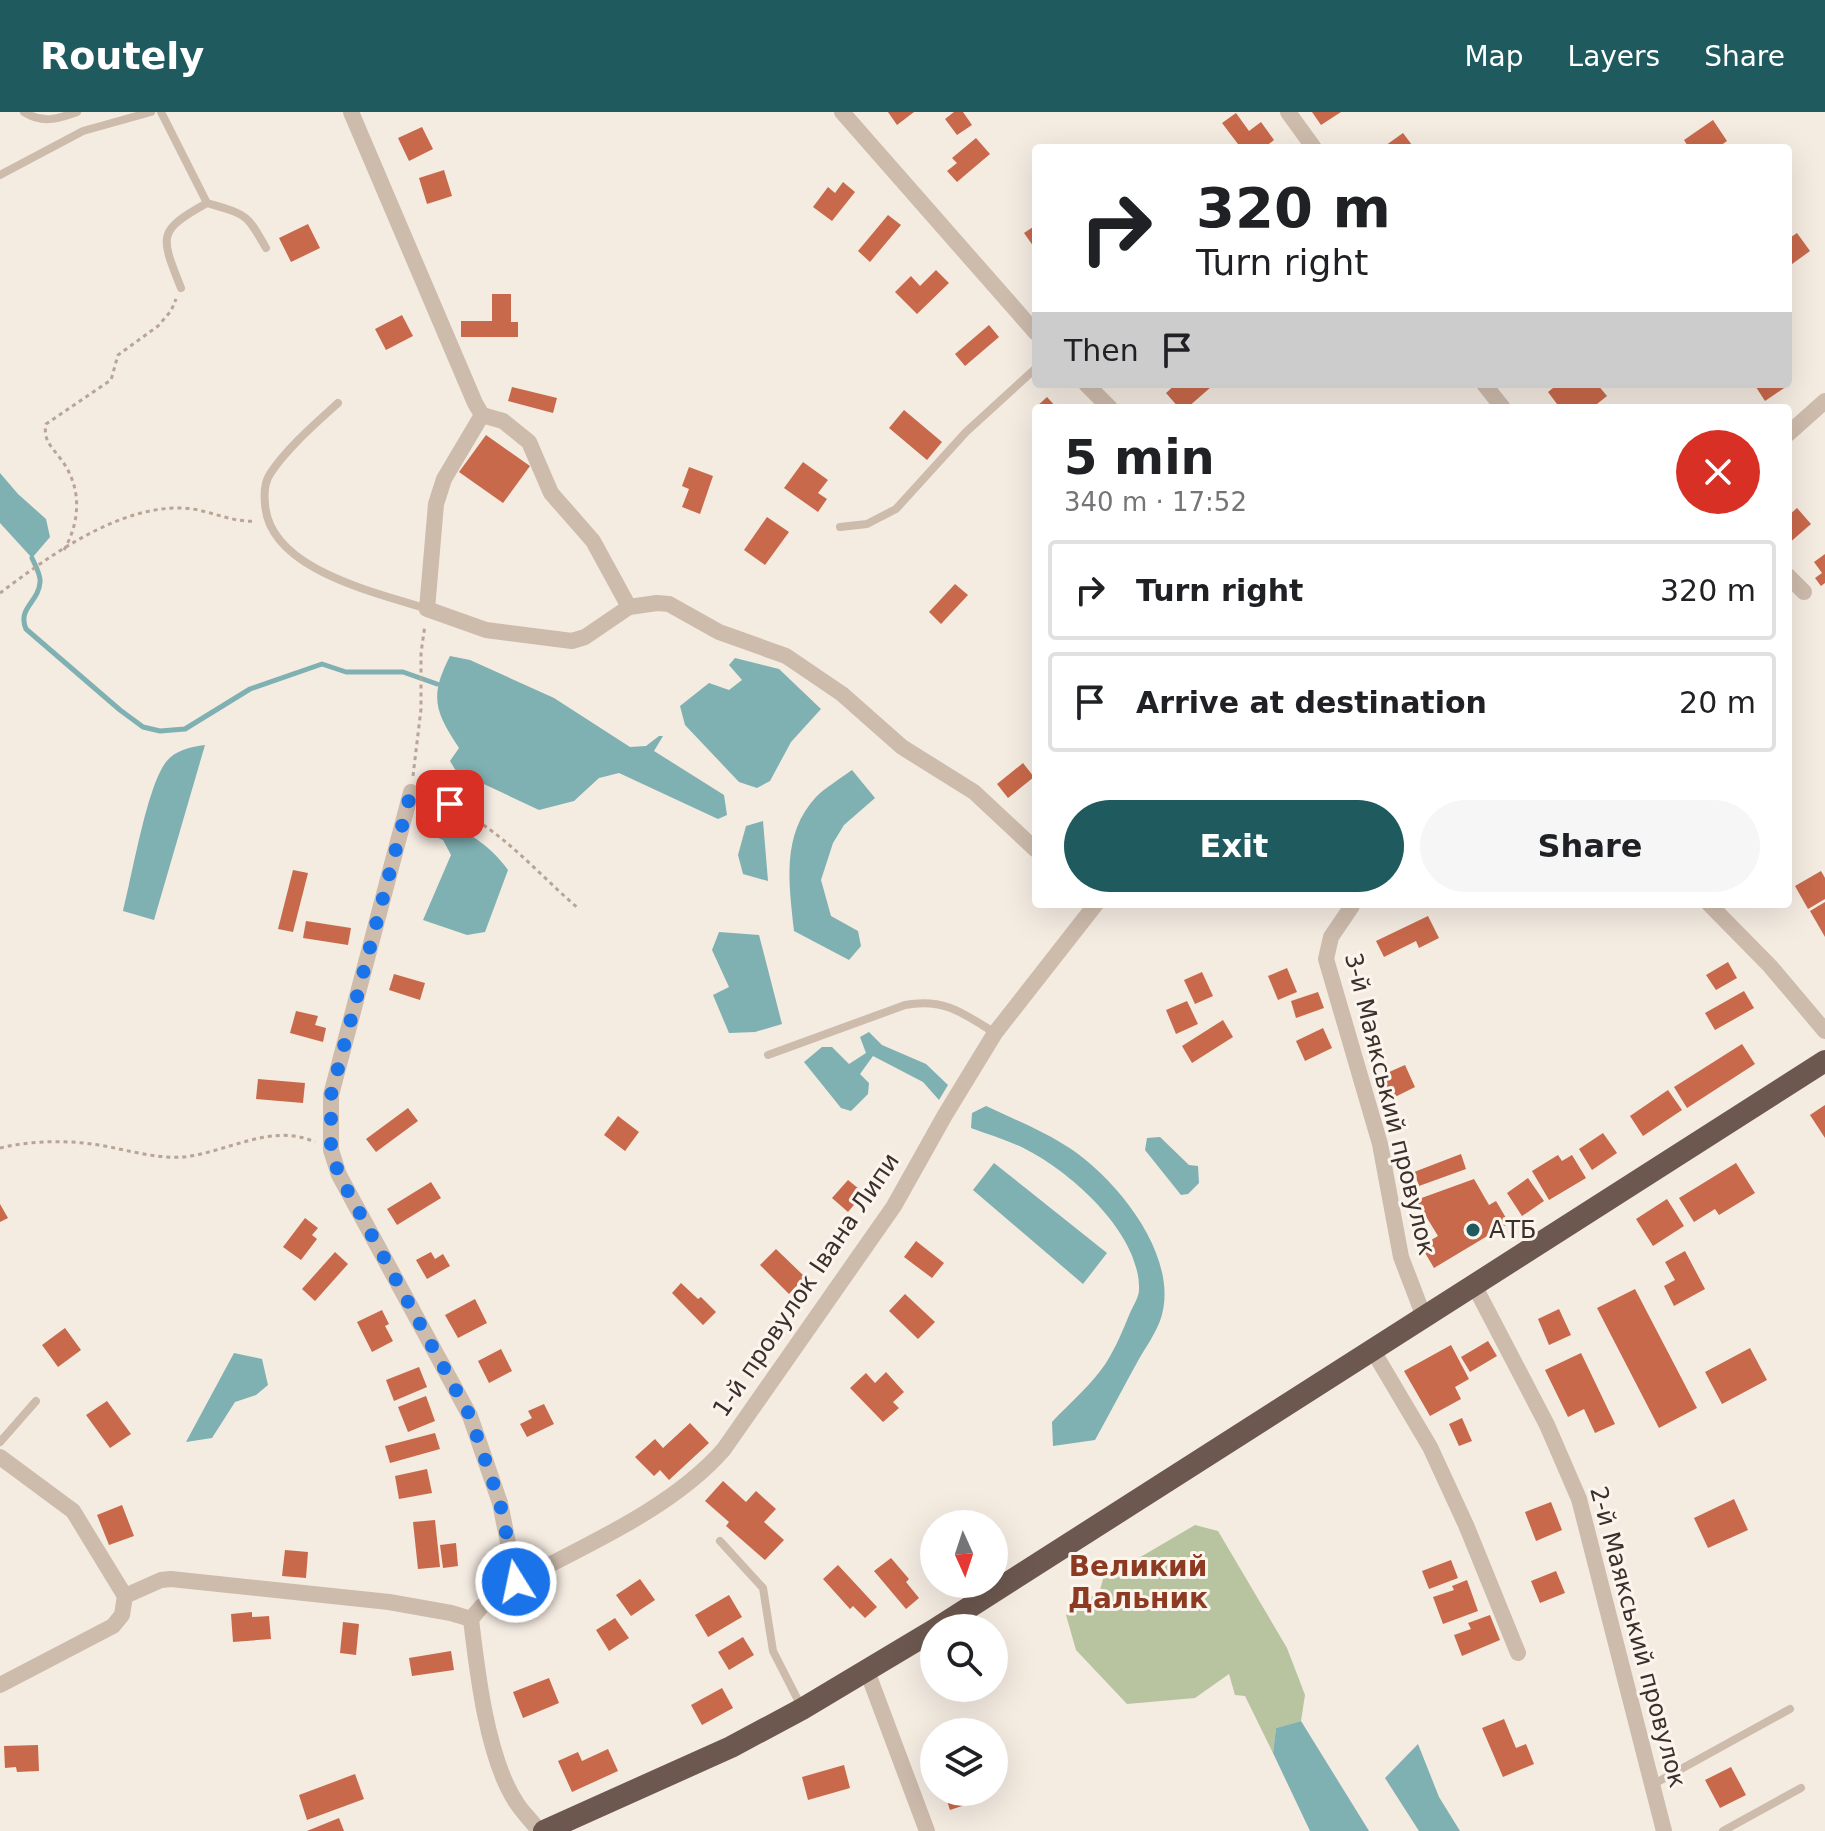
<!DOCTYPE html>
<meta charset="utf-8">
<style>
:root{--surface:#fff;--page:#f6f6f6;--text:#202124;--muted:#757577;--line:#e0e0e0;--accent:#1f5a5e}
body{margin:0;font-family:"DejaVu Sans",sans-serif;background:var(--page);color:var(--text);height:100vh;display:flex;flex-direction:column;font-size:30px;white-space:nowrap}
*{box-sizing:border-box;margin:0}
p{font-size:26px;color:var(--muted)}
.icon{flex:none;width:44px;height:44px;fill:none;stroke:currentColor;stroke-width:2;stroke-linecap:round;stroke-linejoin:round}
.map{position:relative;flex:1;overflow:hidden}
.side{position:absolute;left:1032px;top:292px;width:760px;height:504px;display:flex;flex-direction:column;background:var(--surface);border-radius:8px;box-shadow:0 8px 32px #0002}
.side>*{flex:none}
.banner{position:absolute;left:1032px;top:32px;width:760px;height:244px;border-radius:8px;box-shadow:0 8px 32px #0002;background:#fff;color:var(--text);overflow:hidden}
.needle{width:52px;rotate:177deg}
.buttons{position:absolute;left:920px;top:1398px;display:grid;gap:16px}
.buttons a{display:grid;place-items:center;width:88px;height:88px;border-radius:50%;background:var(--surface);box-shadow:0 8px 32px #0002;font-size:40px}
.pin{position:absolute;display:grid;place-items:center;width:68px;height:68px;color:#fff;margin:-34px;border-radius:16px;box-shadow:0 4px 12px #0006}
.me{position:absolute;width:88px;margin:-44px;rotate:350deg;stroke-linejoin:round;filter:drop-shadow(0 0 6px #0008)}
.turn{display:flex;align-items:center;gap:28px;height:168px;padding:0 32px;font-size:36px}
.turn .icon{width:104px;height:104px;stroke-width:2.5}
.turn b{display:block;font-size:56px;line-height:68px}
.then{display:flex;align-items:center;height:76px;padding:0 32px;background:#0003;gap:16px;font-size:30px}
.round{display:grid;place-items:center;flex:none;width:84px;height:84px;border-radius:42px;background:var(--page)}
.overview{display:flex;align-items:center;justify-content:space-between;height:136px;padding:0 32px}
h1{font-size:48px;font-weight:700;line-height:60px}
.cta{display:flex;gap:16px;margin-top:auto;padding:16px 32px}
.cta a{flex:1;height:92px;border-radius:48px;background:var(--accent);color:#fff;font-size:32px;font-weight:700;line-height:92px;text-align:center}
.cta a+a{background:var(--page);color:var(--text)}
ul{padding:0;list-style:none}
li{display:flex;align-items:center;gap:24px;height:100px;margin:0 16px 12px;padding:0 16px;border:4px solid var(--line);border-radius:8px}
li div{flex:1}
li b{display:block;font-size:30px}
li em{font-style:normal}
header{display:flex;align-items:center;gap:48px;box-sizing:border-box;height:112px;padding:0 40px;background:var(--accent);color:#fff}
header strong{font-size:38px}
nav{display:flex;gap:44px;margin-inline-start:auto;font-size:28px}
.map>svg:first-child{display:block}
.green{fill:#b8c4a0}
.water{fill:#7fb0b2}
.lines{fill:none;stroke-linecap:round;stroke-linejoin:round}
.stream{stroke:#7fb0b2;stroke-width:5}
.building{fill:#c8694b}
.path{stroke:#b9a596;stroke-width:3;stroke-dasharray:4 4;stroke-linecap:butt}
.service{stroke:#cdbbac;stroke-width:8}
.minor{stroke:#cdbbac;stroke-width:16}
.trunk{stroke:#6c584f;stroke-width:22}
.route{stroke:#1a73e8;stroke-width:14;stroke-dasharray:0 25.2}
.poi-dot{fill:#1f5a5e;stroke:#fbf5ee;stroke-width:3}
.labels{text-anchor:middle;dominant-baseline:central;stroke-width:6;stroke-linejoin:round;paint-order:stroke}
.street-label{font-size:24px;fill:#3b302b;stroke:#fbf5ee}
.poi-label{font-size:24px;fill:#3b302b;stroke:#fbf5ee;text-anchor:start}
.quarter-label{font-size:28px;font-weight:bold;fill:#8c3b22;stroke:#fbf5ee}
</style>
<header>
<strong>Routely</strong>
<nav><a>Map</a><a>Layers</a><a>Share</a></nav>
</header>
<div class="map">
<svg width="1825" height="1719" viewBox="0 0 1825 1719">
<rect width="100%" height="100%" fill="#f4ebe1"/>
<path class="green" d="M1195,1413l23,6 69,117 18,47 -4,26 -25,7 -3,25 -28,-57 -10,-1 -6,-21 -34,24 -68,6 -51,-54 -10,-35 34,-25 3,-11z"/>
<g class="water">
<path d="M0,361l18,21 28,25 4,18 -18,21 -32,-35z"/>
<path d="M450,544l20,4 84,38 76,49 16,-1 13,-10h4l-9,15 70,44 3,20 -9,4 -99,-46 -20,5 -25,23 -35,9 -83,-39 -6,-10 9,-13c-24,-37 -30,-51 -9,-92z"/>
<path d="M735,546l44,11 42,40 -30,33 -21,39 -13,7 -18,-6 -54,-57 -5,-19 29,-23 20,7 13,-10 -13,-15z"/>
<path d="M205,633l-51,175 -31,-9c9,-34 24,-125 43,-149 9,-12 25,-15 39,-17z"/>
<path d="M852,658l23,28 -31,27 -11,18 -12,37 10,36 27,15 3,15 -12,14 -55,-29c-5,-48 -13,-96 22,-134 10,-10 24,-18 36,-27z"/>
<path d="M430,704c31,11 59,27 78,54l-23,62 -18,3 -44,-15 28,-65 -8,-15 -20,-9z"/>
<path d="M763,709l5,60 -25,-7 -5,-19 8,-29z"/>
<path d="M719,820l40,3 23,89 -27,8 -26,1 -16,-38 16,-8 -17,-37z"/>
<path d="M869,920l13,13 44,19 22,21 -9,15 -16,-18 -50,-26 -13,18 9,9 -1,11 -17,17 -10,-3 -37,-46 18,-15h10l17,17 17,-11 -6,-16z"/>
<path d="M986,994c25,12 53,23 77,38 51,30 120,114 97,177 -5,13 -14,26 -21,38 -15,27 -29,54 -44,81l-42,6 -1,-24c18,-19 40,-38 54,-59 10,-16 17,-33 24,-50 3,-7 9,-16 9,-23 2,-55 -66,-116 -110,-139 -18,-10 -39,-16 -58,-23l1,-15z"/>
<path d="M1160,1025l29,28 9,1 1,17 -11,11 -7,1 -36,-45 2,-12z"/>
<path d="M994,1051l113,90 -24,31 -110,-94z"/>
<path d="M234,1241l28,6 6,26 -12,10 -21,7 -23,36 -26,4z"/>
<path d="M1301,1609l68,110h-59l-37,-78 3,-25z"/>
<path d="M1418,1632l21,53 21,34h-41l-34,-53z"/>
</g>
<g class="lines">
<path class="stream" d="M32,446c3,7 9,17 8,24 -1,20 -23,26 -14,47l94,81 23,17 17,4 25,-2 65,-40 72,-25 24,8h57l34,12"/>
</g>
<g class="building">
<path d="M888,0h26l-17,13z"/>
<path d="M954,0h9l9,13 -15,10 -12,-16z"/>
<path d="M1312,0h29l-20,13z"/>
<path d="M1236,1l13,18 12,-9 13,18 -10,8h-23l-19,-25z"/>
<path d="M1713,8l14,21 -10,7h-28l-5,-8z"/>
<path d="M422,15l11,22 -24,12 -11,-23z"/>
<path d="M1403,21l9,12 -4,3h-26z"/>
<path d="M976,26l14,16 -33,28 -10,-11 10,-8 -5,-5z"/>
<path d="M444,58l8,26 -25,8 -8,-26z"/>
<path d="M843,70l12,10 -23,29 -19,-14 15,-20 7,6z"/>
<path d="M888,103l13,10 -31,37 -12,-11z"/>
<path d="M308,112l12,24 -29,14 -12,-24z"/>
<path d="M1036,113v25l-12,-17z"/>
<path d="M1797,121l13,18 -22,16v-28z"/>
<path d="M936,158l13,13 -32,31 -22,-22 16,-16 9,10z"/>
<path d="M492,182h19v28h7v15h-57v-16h31z"/>
<path d="M402,203l11,21 -27,14 -11,-21z"/>
<path d="M989,213l10,12 -34,29 -10,-12z"/>
<path d="M1176,272h32l3,3 -24,21h-8l-13,-15z"/>
<path d="M1558,272h39l10,12 -15,12h-32l-12,-16z"/>
<path d="M1754,272h36l-25,17z"/>
<path d="M512,275l45,11 -4,15 -45,-12z"/>
<path d="M1047,285l10,11h-22z"/>
<path d="M904,298l38,32 -15,18 -38,-32z"/>
<path d="M486,323l44,31 -27,37 -44,-31z"/>
<path d="M803,350l25,18 -10,13 9,6 -9,13 -34,-24z"/>
<path d="M689,355l24,9 -13,38 -18,-7 7,-18 -7,-3z"/>
<path d="M1797,396l14,16 -23,20v-28z"/>
<path d="M767,405l22,15 -24,33 -21,-15z"/>
<path d="M1825,442v29l-4,3 -6,-8 7,-5 -8,-11z"/>
<path d="M955,472l13,11 -27,29 -12,-12z"/>
<path d="M1023,651l11,14 -26,21 -11,-14z"/>
<path d="M293,758l15,3 -15,59 -15,-3z"/>
<path d="M1821,759l4,7v21l-17,10 -13,-23z"/>
<path d="M1825,790v35l-15,-26z"/>
<path d="M1428,804l11,22 -20,10 -3,-7 -32,16 -8,-16z"/>
<path d="M306,809l45,7 -3,17 -45,-7z"/>
<path d="M1728,850l9,16 -21,12 -10,-15z"/>
<path d="M1287,856l10,24 -19,8 -10,-24z"/>
<path d="M1202,860l11,24 -18,8 -11,-24z"/>
<path d="M394,862l31,9 -5,17 -31,-10z"/>
<path d="M1744,879l10,17 -39,22 -10,-17z"/>
<path d="M1318,880l6,16 -28,10 -5,-17z"/>
<path d="M1187,889l11,23 -22,10 -10,-24z"/>
<path d="M296,899l22,5 -3,9 11,3 -3,14 -33,-9z"/>
<path d="M1223,908l10,17 -41,26 -10,-17z"/>
<path d="M1323,916l9,20 -27,13 -9,-20z"/>
<path d="M1742,932l13,20 -68,44 -13,-21z"/>
<path d="M1405,953l10,22 -24,12 -11,-23z"/>
<path d="M258,967l47,4 -2,20 -47,-4z"/>
<path d="M1668,978l14,20 -39,26 -13,-20z"/>
<path d="M1825,993v33l-15,-23z"/>
<path d="M408,996l10,13 -42,31 -10,-13z"/>
<path d="M618,1004l21,16 -14,19 -21,-16z"/>
<path d="M1603,1021l14,20 -25,17 -13,-21z"/>
<path d="M1461,1042l5,15 -47,17 -5,-14z"/>
<path d="M1558,1043l4,6 10,-6 14,23 -37,22 -17,-29z"/>
<path d="M1736,1051l19,30 -36,22 -4,-6 -21,13 -15,-24z"/>
<path d="M1528,1066l16,23 -22,15 -15,-23z"/>
<path d="M1474,1067l15,26 7,-4 13,22 -75,45 -13,-22 17,-10 -22,-36z"/>
<path d="M848,1068l16,13 -16,19 -16,-14z"/>
<path d="M431,1070l10,16 -44,27 -10,-16z"/>
<path d="M1667,1087l17,27 -31,20 -17,-27z"/>
<path d="M0,1092l8,14 -8,4z"/>
<path d="M305,1106l13,10 -6,7 5,4 -16,21 -18,-13z"/>
<path d="M916,1129l28,22 -12,15 -28,-21z"/>
<path d="M776,1137l29,28 -16,17 -29,-29z"/>
<path d="M1685,1139l20,38 -31,17 -10,-20 11,-6 -10,-18z"/>
<path d="M335,1140l13,12 -33,37 -13,-12z"/>
<path d="M431,1140l4,7 8,-5 7,12 -23,13 -11,-19z"/>
<path d="M681,1171l17,16 3,-2 15,15 -13,13 -31,-32z"/>
<path d="M1635,1177l62,119 -38,20 -62,-120z"/>
<path d="M905,1182l30,28 -17,17 -29,-28z"/>
<path d="M475,1187l12,24 -29,15 -13,-23z"/>
<path d="M1559,1197l12,26 -22,10 -11,-26z"/>
<path d="M382,1198l7,14 -4,2 8,15 -21,11 -15,-30z"/>
<path d="M65,1216l16,22 -23,17 -16,-22z"/>
<path d="M1488,1229l9,15 -27,16 -9,-15z"/>
<path d="M1451,1233l18,34 -14,8 6,12 -31,17 -26,-45z"/>
<path d="M1750,1236l17,32 -45,24 -17,-32z"/>
<path d="M501,1237l11,22 -23,12 -11,-22z"/>
<path d="M1581,1241l34,71 -20,9 -11,-24 -16,8 -23,-47z"/>
<path d="M419,1255l8,20 -33,14 -8,-21z"/>
<path d="M886,1260l18,20 -11,10 6,6 -16,14 -33,-34 16,-15 9,10z"/>
<path d="M426,1284l9,25 -27,11 -10,-25z"/>
<path d="M107,1289l24,33 -21,14 -24,-33z"/>
<path d="M544,1292l10,20 -27,13 -7,-13 12,-6 -4,-7z"/>
<path d="M1462,1306l10,23 -13,5 -10,-22z"/>
<path d="M690,1311l19,20 -40,37 -9,-10 -6,6 -19,-19 20,-18 8,9z"/>
<path d="M435,1321l5,16 -50,14 -5,-17z"/>
<path d="M427,1357l5,24 -33,6 -4,-23z"/>
<path d="M723,1369l23,21 10,-11 20,18 -12,13 20,18 -19,20 -39,-34 3,-4 -24,-21z"/>
<path d="M1734,1387l14,31 -40,18 -14,-30z"/>
<path d="M1551,1390l11,28 -26,11 -11,-29z"/>
<path d="M122,1393l12,31 -25,9 -12,-30z"/>
<path d="M435,1408l5,47 -22,2 -5,-47z"/>
<path d="M456,1431l2,23 -15,2 -3,-23z"/>
<path d="M285,1438l23,2 -2,26 -24,-2z"/>
<path d="M891,1446l18,21 -3,3 13,16 -13,11 -32,-38z"/>
<path d="M1451,1448l7,18 -29,11 -7,-18z"/>
<path d="M838,1453l39,42 -12,11 -12,-12 -3,3 -27,-30z"/>
<path d="M1556,1459l9,22 -25,10 -9,-22z"/>
<path d="M640,1467l15,21 -24,16 -15,-21z"/>
<path d="M1467,1468l11,31 -35,13 -10,-27 21,-7 -2,-4z"/>
<path d="M729,1483l13,22 -34,20 -13,-22z"/>
<path d="M252,1500v5l17,-1 2,23 -38,3 -2,-28z"/>
<path d="M1490,1503l10,25 -38,16 -8,-21 17,-6 -3,-6z"/>
<path d="M615,1506l14,20 -20,13 -13,-21z"/>
<path d="M343,1510l16,2 -3,31 -16,-2z"/>
<path d="M743,1525l11,18 -25,15 -11,-18z"/>
<path d="M451,1539l3,19 -42,6 -3,-18z"/>
<path d="M549,1566l10,25 -36,15 -10,-26z"/>
<path d="M722,1576l11,20 -31,17 -11,-20z"/>
<path d="M1504,1607l12,29 10,-4 8,20 -31,13 -21,-49z"/>
<path d="M965,1612l3,8h-21z"/>
<path d="M38,1633l1,26 -22,1 -1,-5 -11,1 -1,-22z"/>
<path d="M608,1637l10,22 -46,21 -14,-31 20,-9 4,9z"/>
<path d="M844,1653l6,23 -42,12 -6,-23z"/>
<path d="M1731,1655l15,28 -26,13 -15,-28z"/>
<path d="M355,1662l9,25 -57,21 -8,-25z"/>
<path d="M944,1680h40l2,6 -36,12z"/>
<path d="M339,1706l5,13h-37z"/>
</g>
<g class="lines">
<g class="path">
<path d="M64,438c17,-30 18,-64 -4,-92 -9,-12 -17,-18 -14,-34l65,-44 7,-25 40,-29 13,-15 5,-12"/>
<path d="M0,481c51,-38 117,-87 183,-85 25,1 48,15 73,13"/>
<path d="M413,664l8,-67v-56l4,-28"/>
<path d="M426,685c65,19 104,70 153,112"/>
<path d="M0,1036c29,-7 62,-8 92,-4 30,4 60,15 91,13 43,-4 89,-35 132,-15"/>
</g>
<g class="service">
<path d="M24,0c19,12 33,7 53,0"/>
<path d="M161,0l46,91c39,12 39,9 59,45"/>
<path d="M0,63l83,-44 68,-19"/>
<path d="M181,176c-21,-53 -24,-57 26,-85"/>
<path d="M338,291c-22,20 -52,46 -68,71 -6,9 -6,20 -5,30 4,66 111,88 162,105"/>
<path d="M840,415l27,-3 29,-15 70,-77 70,-64"/>
<path d="M768,943l137,-50c39,-7 58,8 90,28"/>
<path d="M0,1330l36,-41"/>
<path d="M720,1429l43,47 10,63 29,57"/>
<path d="M1652,1673l138,-76"/>
<path d="M1723,1719l78,-43"/>
</g>
<g class="minor">
<path d="M351,0l124,291 7,12 21,6 26,21 22,51 42,48 36,66 28,-4 12,1 50,28 67,24 56,38 60,53 72,45 62,58"/>
<path d="M842,0l194,221"/>
<path d="M1288,0l26,36"/>
<path d="M1086,272l24,24"/>
<path d="M1484,272l19,24"/>
<path d="M482,303l-38,64 -8,25 -9,105 59,21 86,11 13,-4 44,-30"/>
<path d="M1788,322l37,-33"/>
<path d="M1788,464l16,16"/>
<path d="M411,680l-80,303v55l8,25 131,241 30,87 16,79 -34,24 -11,13c6,52 16,139 45,183 6,10 16,19 23,29"/>
<path d="M1709,792l61,62 55,65"/>
<path d="M1352,794l-21,31 -5,22 54,185 21,113 23,60"/>
<path d="M1474,1173l73,140 32,74 85,332"/>
<path d="M1372,1237l58,98 36,78 52,128"/>
<path d="M0,1345l73,54 52,85"/>
<path d="M516,1470c68,-36 157,-74 208,-133l170,-243 51,-91 50,-82 101,-129"/>
<path d="M867,1559l60,160"/>
<path d="M0,1573l113,-59 9,-11 3,-19 36,-16 10,-1 218,23 62,11 20,6"/>
</g>
<g class="trunk">
<path d="M937,1516l888,-567"/>
<path d="M544,1719l187,-84 71,-38 132,-79"/>
</g>
</g>
<g class="lines">
<path class="route" d="M450,692l-39,-12 -80,303v55l8,25 131,241 30,87 16,79"/>
</g>
<circle class="poi-dot" cx="1473" cy="1118" r="8"/>
<g class="labels">
<g class="street-label">
<text transform="translate(1390 992) rotate(76)">3-й Маякський провулок</text>
<text transform="translate(806 1173) rotate(-56)">1-й провулок Івана Липи</text>
<text transform="translate(1638 1525) rotate(75)">2-й Маякський провулок</text>
</g>
<g class="poi-label">
<text x="1489" y="1118">АТБ</text>
</g>
<g class="quarter-label">
<text x="1138" y="1454">Великий<tspan x="1138" dy="32">Дальник</tspan></text>
</g>
</g>
</svg>
<div class="buttons">
<a><svg class="needle" viewBox="-14 -14 28 28"><path d="M0-13l5 13h-10z" fill="#e53935"/><path d="M0 13l5-13h-10z" fill="#757577"/></svg></a>
<a><svg class="icon" aria-label="search" viewBox="0 0 24 24"><circle cx="10" cy="10" r="6"/><path d="M15 15l6 6"/></svg></a>
<a><svg class="icon" aria-label="layers" viewBox="0 0 24 24"><path d="M12 4l9 5-9 5-9-5zM3 14l9 5 9-5"/></svg></a>
</div>
<div class="pin" style="left:450px;top:692px;background:#d93025"><svg class="icon" aria-label="arrive" viewBox="0 0 24 24"><path d="M6 21V4h12l-3 4 3 4H6"/></svg></div>
<svg class="me" style="left:516px;top:1470px" viewBox="-20 -20 40 40"><circle r="17" fill="#1a73e8" stroke="#fff" stroke-width="3"/><path d="M0-11L8 9 0 5-8 9z" fill="#fff"/></svg>
<div class="banner">
<div class="turn"><svg class="icon" aria-label="right" viewBox="0 0 24 24"><path d="M7 20v-9h11M14 6l5 5-5 5"/></svg><div><b>320 m</b>Turn right</div></div>
<div class="then">Then<svg class="icon" aria-label="arrive" viewBox="0 0 24 24"><path d="M6 21V4h12l-3 4 3 4H6"/></svg></div>
</div>
<section class="side">
<div class="overview"><div><h1>5 min</h1><p>340 m · 17:52</p></div><a class="round" style="background:#d93025;color:#fff"><svg class="icon" aria-label="close" viewBox="0 0 24 24"><path d="M6 6l12 12M18 6L6 18"/></svg></a></div>
<ul>
<li><svg class="icon" aria-label="right" viewBox="0 0 24 24"><path d="M7 20v-9h11M14 6l5 5-5 5"/></svg><div><b>Turn right</b></div><em>320 m</em></li>
<li><svg class="icon" aria-label="arrive" viewBox="0 0 24 24"><path d="M6 21V4h12l-3 4 3 4H6"/></svg><div><b>Arrive at destination</b></div><em>20 m</em></li>
</ul>
<div class="cta"><a>Exit</a><a>Share</a></div>
</section>
</div>
